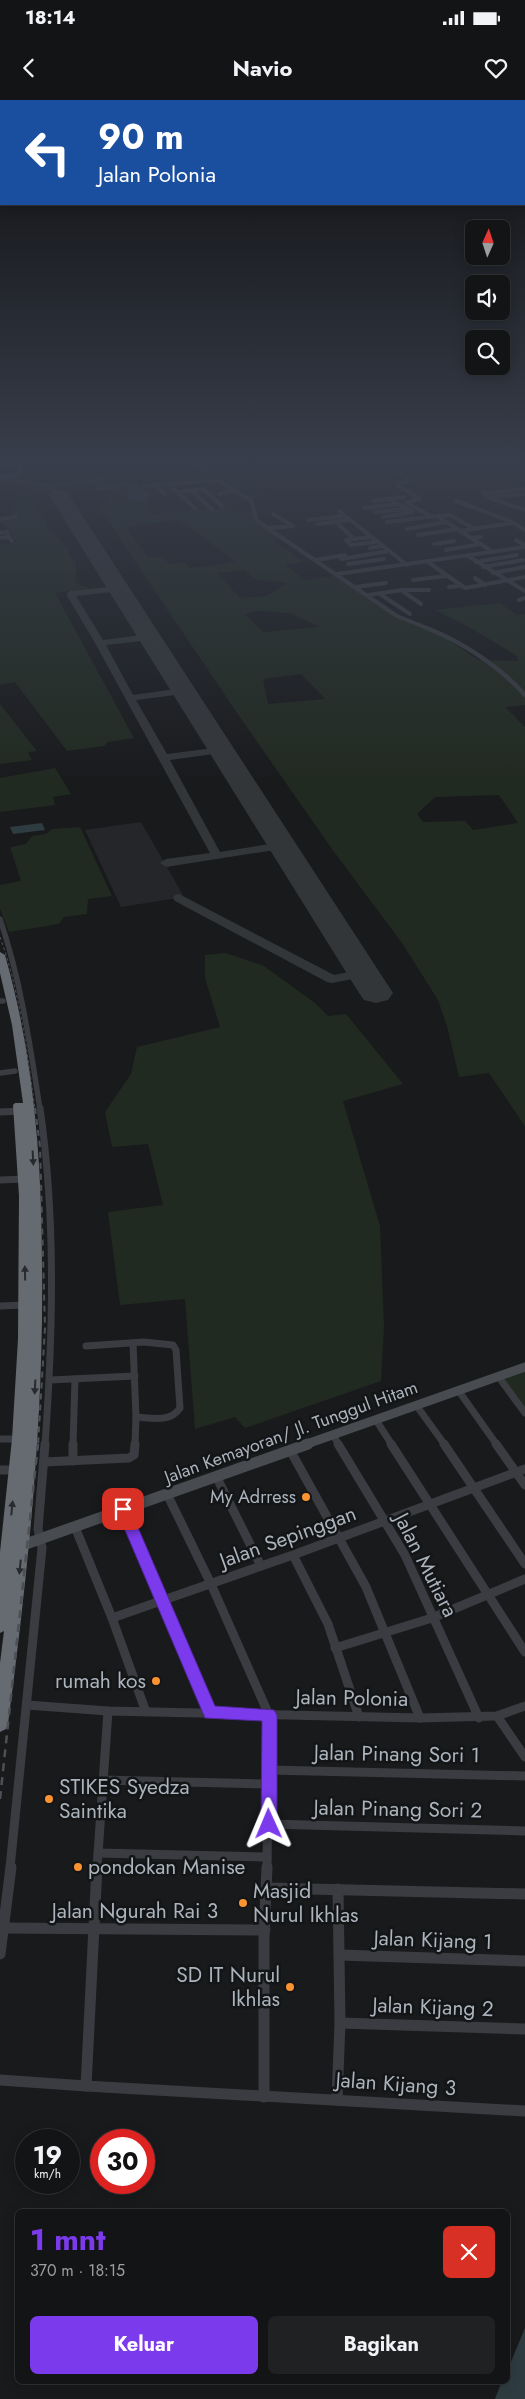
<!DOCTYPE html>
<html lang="id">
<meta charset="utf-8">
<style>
:root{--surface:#131415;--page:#202122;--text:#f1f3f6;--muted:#9d9ea0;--line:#323334;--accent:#7c3aed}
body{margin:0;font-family:Jost,sans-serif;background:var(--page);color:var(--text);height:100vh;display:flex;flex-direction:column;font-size:19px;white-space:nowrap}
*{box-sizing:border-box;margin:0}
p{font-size:16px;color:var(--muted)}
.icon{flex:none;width:28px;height:28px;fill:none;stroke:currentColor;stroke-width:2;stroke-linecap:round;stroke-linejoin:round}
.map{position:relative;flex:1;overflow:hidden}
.side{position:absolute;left:15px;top:2109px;width:495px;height:175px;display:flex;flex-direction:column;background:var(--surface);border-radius:8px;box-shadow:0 2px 12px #0003,0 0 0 1px var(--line)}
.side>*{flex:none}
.guide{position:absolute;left:0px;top:0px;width:525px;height:105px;box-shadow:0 2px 12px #0003,0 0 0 1px var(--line);background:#1a4fa0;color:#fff;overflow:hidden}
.needle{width:32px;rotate:3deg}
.buttons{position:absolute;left:465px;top:120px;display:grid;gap:10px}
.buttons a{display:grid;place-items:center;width:45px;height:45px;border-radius:8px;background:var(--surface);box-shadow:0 2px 12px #0003,0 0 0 1px var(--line);font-size:25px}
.speed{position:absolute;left:15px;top:2029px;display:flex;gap:10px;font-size:25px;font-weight:700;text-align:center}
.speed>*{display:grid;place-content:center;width:65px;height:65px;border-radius:50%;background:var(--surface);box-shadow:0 2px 12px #0003,0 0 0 1px var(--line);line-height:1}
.speed small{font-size:12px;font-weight:400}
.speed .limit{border:8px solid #d22;background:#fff;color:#111}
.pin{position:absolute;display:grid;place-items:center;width:42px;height:42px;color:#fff;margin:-21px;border-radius:10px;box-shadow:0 2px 8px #0006}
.me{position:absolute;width:55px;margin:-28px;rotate:359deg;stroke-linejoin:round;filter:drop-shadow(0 0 4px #0008)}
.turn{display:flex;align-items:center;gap:18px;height:105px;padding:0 15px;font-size:22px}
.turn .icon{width:65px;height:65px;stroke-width:2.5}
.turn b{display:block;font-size:35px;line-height:42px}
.round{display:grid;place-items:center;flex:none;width:52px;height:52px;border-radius:8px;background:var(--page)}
.head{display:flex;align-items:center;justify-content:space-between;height:85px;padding:0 15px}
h1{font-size:30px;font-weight:700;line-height:38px;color:var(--accent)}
.cta{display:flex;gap:10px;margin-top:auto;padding:10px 15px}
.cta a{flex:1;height:58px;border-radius:8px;background:var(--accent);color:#fff;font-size:20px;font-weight:700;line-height:58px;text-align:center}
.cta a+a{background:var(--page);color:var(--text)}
.status{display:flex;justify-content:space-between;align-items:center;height:35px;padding:0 25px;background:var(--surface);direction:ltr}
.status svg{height:14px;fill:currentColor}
header{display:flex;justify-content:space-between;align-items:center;height:65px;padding:0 15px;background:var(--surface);font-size:22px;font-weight:700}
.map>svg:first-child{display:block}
.built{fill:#252629}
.green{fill:#212a21;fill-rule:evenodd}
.water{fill:#2e3c41}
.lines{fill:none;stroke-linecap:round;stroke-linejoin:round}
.river{stroke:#2e3c41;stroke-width:5.5}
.taxiway{fill:#333639;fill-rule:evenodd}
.runway{fill:#333639;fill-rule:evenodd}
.street-far5{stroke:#3a3c41;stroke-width:4}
.street-far4{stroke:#3a3c41;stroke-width:4.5}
.street-far3{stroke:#3a3c41;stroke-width:5.5}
.street-far2{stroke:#3a3c41;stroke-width:7}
.street-far1{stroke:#3a3c41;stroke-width:9}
.street{stroke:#3a3c41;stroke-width:11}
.secondary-far2{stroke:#484c51;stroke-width:4.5}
.secondary-far1{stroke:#484c51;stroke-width:9}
.secondary{stroke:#484c51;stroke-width:11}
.highway{fill:#666b72;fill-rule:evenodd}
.rail-far2{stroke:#4d5156;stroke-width:1;stroke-dasharray:3 2.5;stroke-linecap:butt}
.rail-far1{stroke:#4d5156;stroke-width:2;stroke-dasharray:6 5;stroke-linecap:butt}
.rail{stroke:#4d5156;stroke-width:2.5;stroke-dasharray:8 6;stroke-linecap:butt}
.oneway{fill:#282a2e}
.route{fill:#7c3aed;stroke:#51269a}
.poi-dot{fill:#fb9331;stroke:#141517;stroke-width:2}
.labels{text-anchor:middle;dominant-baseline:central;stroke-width:5;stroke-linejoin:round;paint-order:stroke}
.street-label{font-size:18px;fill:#abb3bc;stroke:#141517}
.poi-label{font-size:18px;fill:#abb3bc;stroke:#141517;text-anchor:end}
.near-street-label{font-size:21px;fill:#abb3bc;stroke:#141517}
.near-poi-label{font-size:21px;fill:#abb3bc;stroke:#141517;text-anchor:start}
</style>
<div class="status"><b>18:14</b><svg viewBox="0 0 49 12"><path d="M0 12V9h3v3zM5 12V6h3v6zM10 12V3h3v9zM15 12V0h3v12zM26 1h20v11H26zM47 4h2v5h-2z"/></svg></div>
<header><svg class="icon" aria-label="back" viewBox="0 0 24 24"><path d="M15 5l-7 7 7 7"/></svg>Navio<svg class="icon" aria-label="heart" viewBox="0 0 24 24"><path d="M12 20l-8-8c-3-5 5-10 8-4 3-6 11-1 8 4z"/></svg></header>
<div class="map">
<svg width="525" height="2299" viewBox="0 0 525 2299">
<rect width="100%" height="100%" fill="#191a1c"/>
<path class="built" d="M141,722l43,75 -63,10 -36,-77z"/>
<g class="green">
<path d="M212,364l48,27 1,3 10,2 -38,6v5l-4,4 24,-1 2,10 25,18 -7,2 30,22 -18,3 20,15 29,-4 56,35 50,23 38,26 40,1 -1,-5 -48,-29 -34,-17 65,-7 17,12 8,-1v91l-20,2 20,20v399l-36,-53 -30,4 -12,-51 -9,-26 -36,-57 -70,-94 -95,-136 -140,-208 10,-1 -2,-4 38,-6 4,2 3,6 -3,5 7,7 35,-3 6,-3 24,1 5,-4 -4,-4 26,-4c-18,-6 -32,-21 -48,-31zM175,420l17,8 44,34 -46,6 -5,-6 -16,2 -6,-8 -15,1 -22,-30zM245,470l9,9 33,4 -20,13 -27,2 -23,-25zM259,511l30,2 31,14 -57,5 -19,-18zM301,574l24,25 -57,5 -5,-25zM499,695l19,28 -45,7 -8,-9 -42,1 -6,-8 18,-17z"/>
<path d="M30,384l20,3 33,-3 2,4 -22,1 -34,8 13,17 7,15 20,20 -1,3 8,12v17l4,4 10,3 -35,5 79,145 -26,4 -4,4 -37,5 -52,-69 -15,3v-140l17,-3 -17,-22 13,-1 -2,-5 7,-16z"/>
<path d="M0,604l37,47 -9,1 4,8 -32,4z"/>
<path d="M55,668l16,26 -18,3 2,8 -55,7v-34z"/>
<path d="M80,727l32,69 -24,3 -1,15 -23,3 -5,7 -50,8 -9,-23v-24l21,-4 -11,-34 16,-3 6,-8 14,-2 6,-5z"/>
<path d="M226,853l38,13 51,37 13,13 18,-2 57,70 -60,17 37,125 4,100 -3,55 -136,47 -10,-11 -40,12 -10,-130 -65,6 -12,-93 55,-7 -15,-61 -36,3 -7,-35 26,-38 6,-27 83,-20 -15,-49v-23z"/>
<path d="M525,1267v45l-26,-35z"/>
</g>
<g class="water">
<path d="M42,723l3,7 -32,4 -3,-7z"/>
<path d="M525,2228v71h-30l7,-18h6v-12z"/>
</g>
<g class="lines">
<path class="river" d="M0,378l51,8 51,-7 -3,9 30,-4 11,6 -10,2 16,2 -16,3 13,2"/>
<g class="taxiway">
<path d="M118,486l4,3 -1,2 -45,5 27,44 46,-6 5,3 -5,3 -43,5 27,50 50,-7 5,3 -5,3 -47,6 31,54 54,-7 5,3 -5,3 -51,7 50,92 63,-10 4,2 2,2 -2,2 -121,19 -6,-4 6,-4 44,-6 -115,-210 -29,-49 4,-3z"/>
<path d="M179,794l155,81 29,-6 7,4 -2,3 -36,7 -5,-1 -152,-81 -2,-3 2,-3z"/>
</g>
<path class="runway" d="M59,389l7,2 3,4 324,498 -5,7 -12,3 -12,-3 -5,-7 -310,-498 3,-4z"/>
<g class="street-far5">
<path d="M188,361c23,11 40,28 63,39l6,21 140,95 35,14"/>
<path d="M395,368l13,12 -11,5 23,14 -14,4 25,13"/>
<path d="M167,383l28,25"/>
<path d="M154,385l11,9"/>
<path d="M144,386l74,-6"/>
<path d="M191,391l22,19"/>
<path d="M178,392l25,-3 19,17"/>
<path d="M483,393l6,5 36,12"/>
<path d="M483,393l42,-4"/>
<path d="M219,394l13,-3"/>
<path d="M491,397l34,-3"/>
<path d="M373,401l31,-4"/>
<path d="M456,401l54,20 15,9"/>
<path d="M364,408l34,-4"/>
<path d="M339,411l68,54"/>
<path d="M375,412l30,-3"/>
<path d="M437,416l13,-1 25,14"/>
<path d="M383,417l30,-5 -24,-13"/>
<path d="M0,419l16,-2"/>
<path d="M308,420l36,-4"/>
<path d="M336,422l18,17"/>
<path d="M387,422l50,-6 56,36"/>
<path d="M317,424l32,-4"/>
<path d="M269,428l24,-2 -20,-12"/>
<path d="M407,429l40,-7"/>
<path d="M460,431l52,-8"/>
<path d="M0,433l7,-1 2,5"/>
<path d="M418,435l40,-6"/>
<path d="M370,437l-24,3 5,5 25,-3"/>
<path d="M0,438l9,-1 3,4"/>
<path d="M471,438l10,-1"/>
<path d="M516,440l9,5"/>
<path d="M434,444l20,-3"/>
<path d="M370,448l12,-2"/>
<path d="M446,450l35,-6"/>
<path d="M468,456l57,35"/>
<path d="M341,459l48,-8"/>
<path d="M316,460l29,-5"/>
<path d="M428,462l37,26 60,-11"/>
<path d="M476,462l41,-7"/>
<path d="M348,464l36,-5"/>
<path d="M483,467l40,-7"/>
<path d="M493,473l32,-6"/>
<path d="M337,474l188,-27"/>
<path d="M475,478l10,7"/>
<path d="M413,480l33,-4"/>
<path d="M355,487l31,-4"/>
<path d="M449,487l10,-1"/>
<path d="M401,490l20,14"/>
<path d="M380,494l30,20"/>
<path d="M368,495l35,-5h26"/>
<path d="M519,500l6,-2"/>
</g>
<path class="street-far4" d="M429,529c35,14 71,38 96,66"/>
<g class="street-far3">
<path d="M0,819c21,62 30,126 40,190"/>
<path d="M0,901h3"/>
<path d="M0,973l15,-2"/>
</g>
<g class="street-far2">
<path d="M40,1008c16,111 13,225 5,337"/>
<path d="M0,1012l20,-1"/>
<path d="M0,1080l24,-1"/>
<path d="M0,1206l25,-1"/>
<path d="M133,1243l3,74 -1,28"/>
<path d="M86,1246l58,-4 29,3 3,5 4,58c-10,15 -28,10 -44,9"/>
<path d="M498,1276l27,37"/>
<path d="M50,1280l85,-4"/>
<path d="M458,1290l39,55"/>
<path d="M416,1305l29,40"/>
<path d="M376,1320l16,25"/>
<path d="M333,1335l6,10"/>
<path d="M0,1339h19"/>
<path d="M73,1345l2,-66"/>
</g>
<g class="street-far1">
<path d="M338,1344l67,111 74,163"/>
<path d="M391,1344l134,208"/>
<path d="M444,1344l81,120"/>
<path d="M496,1344l29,41"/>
<path d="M290,1350l76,137 54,131"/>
<path d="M73,1361v-17"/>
<path d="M44,1362l85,-4 5,-3 1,-11"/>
<path d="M0,1370h16"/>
<path d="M216,1376l45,90"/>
<path d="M167,1394l44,90 58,131 -2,153"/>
<path d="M123,1409l87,204"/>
<path d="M75,1427l37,91 34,94"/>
<path d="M293,1455l35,69 31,93"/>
<path d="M112,1518l181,-63 232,-86"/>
<path d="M335,1548l97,-30 93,-39"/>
<path d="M27,1605l81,6 312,7 77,-2 28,-10"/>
<path d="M497,1616l28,41"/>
<path d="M269,1670l256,6"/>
<path d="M102,1680l167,4"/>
<path d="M269,1724l256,7"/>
<path d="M98,1753l169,4"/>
<path d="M10,1768l32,-320 -4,-19 7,-85"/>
<path d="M97,1768l11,-157"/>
</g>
<g class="street">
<path d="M97,1767l-11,219 439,25"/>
<path d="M267,1788l258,6"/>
<path d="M4,1828l261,2"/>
<path d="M0,1854l11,-87"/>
<path d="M339,1855l186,6"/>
<path d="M340,1923l185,6"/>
<path d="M0,1980l86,6"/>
<path d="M264,1997v-161l3,-69"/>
<path d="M337,1999l3,-76 -2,-134"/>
</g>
<g class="secondary-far2">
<path d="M0,365l41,-4"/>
<path d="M0,378l20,-5 -1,-10"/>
</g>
<path class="secondary-far1" d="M304,1345l221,-78"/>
<path class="secondary" d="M23,1445l285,-101"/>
<path class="highway" d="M0,852l5,3c29,102 37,206 37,312 2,153 -14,305 -34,457l-2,5 -6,3v-69l4,-32 -4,2v-81l12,-113 6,-100 1,-143 -6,-91 2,-2h8l-11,-78 -12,-52z"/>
<path class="rail-far2" d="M0,837c20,55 27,115 35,172"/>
<path class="rail-far1" d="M35,1008l5,38 5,182 -7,117"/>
<path class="rail" d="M0,1699l38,-355"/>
</g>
<defs><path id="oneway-solid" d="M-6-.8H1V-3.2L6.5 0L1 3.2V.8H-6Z" transform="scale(1.25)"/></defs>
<g class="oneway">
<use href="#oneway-solid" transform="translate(33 1058) rotate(87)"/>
<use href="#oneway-solid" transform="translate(25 1173) rotate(-91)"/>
<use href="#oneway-solid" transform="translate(35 1287) rotate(93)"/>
<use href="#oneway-solid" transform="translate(12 1408) rotate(-84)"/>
<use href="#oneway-solid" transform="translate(20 1467) rotate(96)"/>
</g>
<linearGradient id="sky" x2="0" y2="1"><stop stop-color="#0e0e0f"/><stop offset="0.53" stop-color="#383e4b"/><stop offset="1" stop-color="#383e4b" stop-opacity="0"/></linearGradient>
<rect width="525" height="683" fill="url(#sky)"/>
<path class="route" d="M123,1404l5,1 2,4 85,197 59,4 3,5v109l-2,6 -6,2 -5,-2 -3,-6 1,-103 -57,-3 -89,-209 2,-4z"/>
<g class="poi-dot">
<circle cx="306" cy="1397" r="5"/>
<circle cx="156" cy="1581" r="5"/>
<circle cx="49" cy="1699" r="5"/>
<circle cx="78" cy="1767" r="5"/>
<circle cx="243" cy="1803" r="5"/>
<circle cx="290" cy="1887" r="5"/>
</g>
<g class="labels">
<g class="street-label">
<text transform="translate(291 1332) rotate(-20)">Jalan Kemayoran/ Jl. Tunggul Hitam</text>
</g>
<g class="poi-label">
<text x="296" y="1397">My Adrress</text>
</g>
<g class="near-street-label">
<text transform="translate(288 1437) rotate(-20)">Jalan Sepinggan</text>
<text transform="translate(426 1465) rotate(63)">Jalan Mutiara</text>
<text transform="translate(352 1598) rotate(1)">Jalan Polonia</text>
<text transform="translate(397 1654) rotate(1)">Jalan Pinang Sori 1</text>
<text transform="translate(398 1709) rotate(1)">Jalan Pinang Sori 2</text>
<text x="135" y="1811">Jalan Ngurah Rai 3</text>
<text transform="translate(433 1840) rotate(2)">Jalan Kijang 1</text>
<text transform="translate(433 1907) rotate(2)">Jalan Kijang 2</text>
<text transform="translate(396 1984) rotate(4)">Jalan Kijang 3</text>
</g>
<g class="near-poi-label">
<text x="146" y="1581" text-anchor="end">rumah kos</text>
<text x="59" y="1687">STIKES Syedza<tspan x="59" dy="24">Saintika</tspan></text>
<text x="88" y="1767">pondokan Manise</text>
<text x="253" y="1791">Masjid<tspan x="253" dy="24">Nurul Ikhlas</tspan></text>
<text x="280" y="1875" text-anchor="end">SD IT Nurul<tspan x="280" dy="24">Ikhlas</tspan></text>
</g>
</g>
</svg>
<div class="buttons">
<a><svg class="needle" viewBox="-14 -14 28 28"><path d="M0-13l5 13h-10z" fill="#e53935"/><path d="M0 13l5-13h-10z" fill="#9d9ea0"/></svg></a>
<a><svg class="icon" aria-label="sound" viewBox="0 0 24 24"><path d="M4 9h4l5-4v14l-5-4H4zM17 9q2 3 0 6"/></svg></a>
<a><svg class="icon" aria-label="search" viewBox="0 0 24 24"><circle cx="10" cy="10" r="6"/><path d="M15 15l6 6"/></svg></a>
</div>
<div class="speed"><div>19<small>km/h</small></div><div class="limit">30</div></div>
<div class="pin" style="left:123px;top:1409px;background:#d93025"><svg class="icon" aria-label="arrive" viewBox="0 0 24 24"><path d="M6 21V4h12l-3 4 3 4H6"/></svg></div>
<svg class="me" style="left:269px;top:1724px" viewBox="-20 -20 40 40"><path d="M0-17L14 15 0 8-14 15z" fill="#7c3aed" stroke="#fff" stroke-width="4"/></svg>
<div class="guide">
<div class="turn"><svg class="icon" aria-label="left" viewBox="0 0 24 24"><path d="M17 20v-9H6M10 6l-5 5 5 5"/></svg><div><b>90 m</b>Jalan Polonia</div></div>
</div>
<section class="side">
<div class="head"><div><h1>1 mnt</h1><p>370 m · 18:15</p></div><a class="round" style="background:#d93025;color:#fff"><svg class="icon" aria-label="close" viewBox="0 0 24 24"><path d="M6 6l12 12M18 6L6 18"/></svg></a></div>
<div class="cta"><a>Keluar</a><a>Bagikan</a></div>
</section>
</div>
